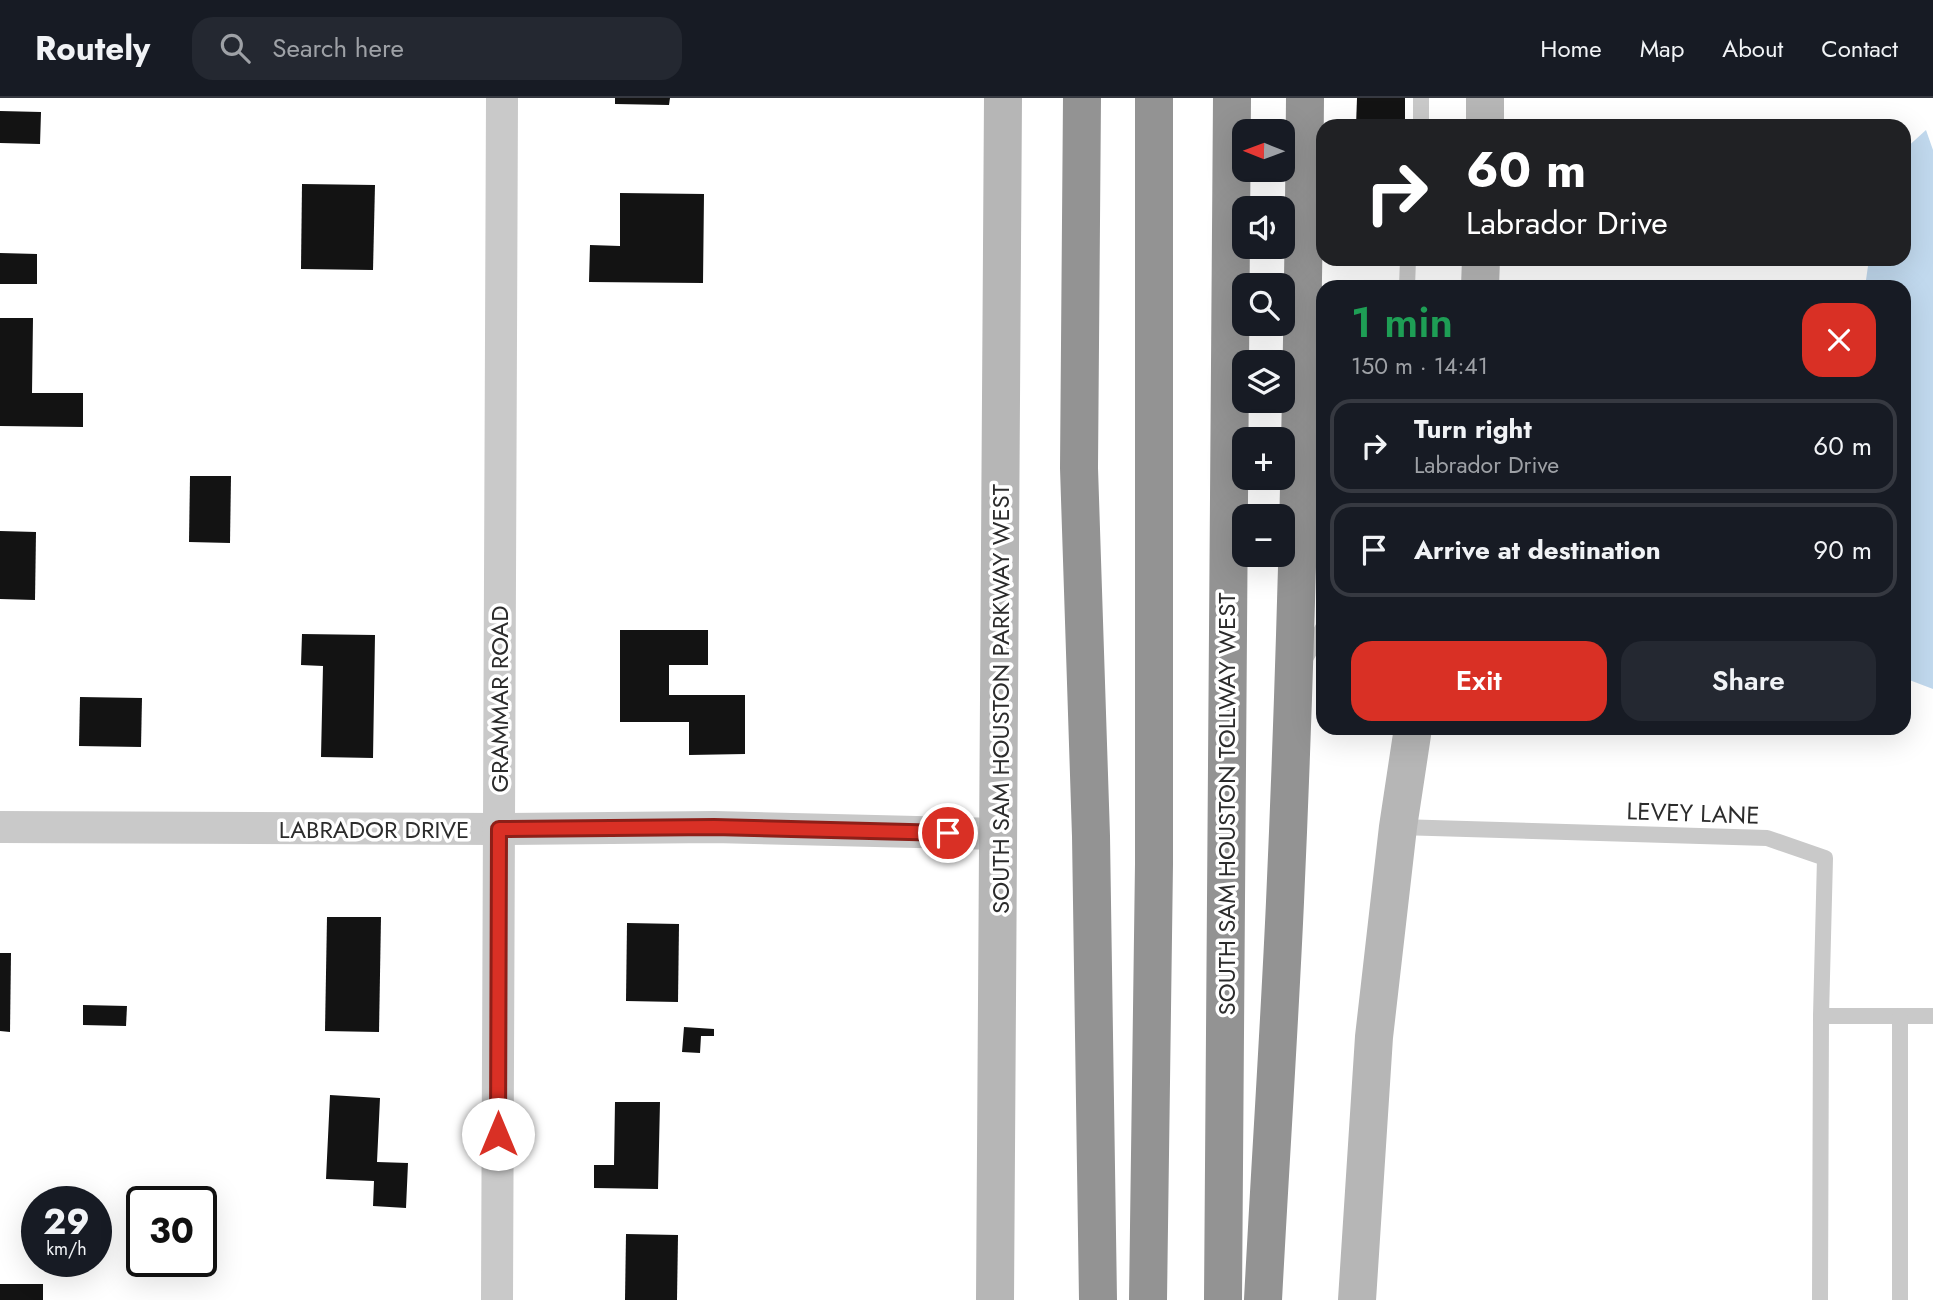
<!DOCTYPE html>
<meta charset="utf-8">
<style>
:root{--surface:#171b24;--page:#242831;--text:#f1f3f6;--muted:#9ea1a6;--line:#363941;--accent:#d93025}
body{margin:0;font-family:Jost,sans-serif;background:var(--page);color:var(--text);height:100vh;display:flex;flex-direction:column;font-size:26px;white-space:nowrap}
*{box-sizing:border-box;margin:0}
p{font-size:23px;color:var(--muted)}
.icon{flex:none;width:38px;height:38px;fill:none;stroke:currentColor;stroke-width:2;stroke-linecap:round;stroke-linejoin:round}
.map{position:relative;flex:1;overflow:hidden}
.details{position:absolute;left:1316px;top:182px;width:595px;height:455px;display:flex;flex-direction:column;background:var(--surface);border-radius:21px;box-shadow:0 7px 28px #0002}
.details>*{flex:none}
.top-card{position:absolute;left:1316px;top:21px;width:595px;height:147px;border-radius:21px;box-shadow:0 7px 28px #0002;background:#202124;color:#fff;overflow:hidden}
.needle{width:46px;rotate:271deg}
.tools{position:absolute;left:1232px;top:21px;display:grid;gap:14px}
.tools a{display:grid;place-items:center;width:63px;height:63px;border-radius:14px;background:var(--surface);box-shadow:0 7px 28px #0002;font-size:35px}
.speed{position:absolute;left:21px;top:1088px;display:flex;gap:14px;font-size:35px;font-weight:700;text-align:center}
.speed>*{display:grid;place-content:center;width:91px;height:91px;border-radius:50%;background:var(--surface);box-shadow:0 7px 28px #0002;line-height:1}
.speed small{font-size:18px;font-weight:400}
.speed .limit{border:4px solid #111;border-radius:10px;background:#fff;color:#111}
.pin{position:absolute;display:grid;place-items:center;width:60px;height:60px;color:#fff;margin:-30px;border:4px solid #fff;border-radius:50%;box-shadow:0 2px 7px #0007}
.me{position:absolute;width:77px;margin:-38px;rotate:0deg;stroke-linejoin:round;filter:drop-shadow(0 0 5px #0008)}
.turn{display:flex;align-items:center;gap:24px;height:147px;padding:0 35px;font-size:32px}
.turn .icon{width:91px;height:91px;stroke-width:2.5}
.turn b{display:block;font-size:49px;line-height:60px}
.round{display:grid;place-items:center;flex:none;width:74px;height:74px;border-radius:21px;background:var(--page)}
.overview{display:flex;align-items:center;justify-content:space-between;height:119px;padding:0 35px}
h1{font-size:42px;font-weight:600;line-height:52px;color:#1e9e55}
.button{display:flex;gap:14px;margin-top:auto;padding:14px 35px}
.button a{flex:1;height:80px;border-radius:21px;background:var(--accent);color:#fff;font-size:28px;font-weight:600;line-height:80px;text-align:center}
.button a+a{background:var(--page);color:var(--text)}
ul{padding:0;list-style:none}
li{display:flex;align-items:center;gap:21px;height:94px;margin:0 14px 10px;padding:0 21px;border:4px solid var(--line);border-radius:21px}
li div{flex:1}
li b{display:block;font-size:26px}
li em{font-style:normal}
header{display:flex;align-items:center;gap:42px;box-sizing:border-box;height:98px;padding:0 35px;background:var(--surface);border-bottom:2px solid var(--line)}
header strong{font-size:33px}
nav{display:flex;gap:38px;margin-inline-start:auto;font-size:24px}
.search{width:490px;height:63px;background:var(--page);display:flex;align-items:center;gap:18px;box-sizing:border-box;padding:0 24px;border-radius:21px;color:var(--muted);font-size:26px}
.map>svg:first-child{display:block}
.water{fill:#c1d9ee}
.building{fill:#131313}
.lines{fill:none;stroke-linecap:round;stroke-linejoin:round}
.lane{stroke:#c9c9c9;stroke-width:16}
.street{stroke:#c9c9c9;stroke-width:32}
.secondary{stroke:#b6b6b6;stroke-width:38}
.highway{stroke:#939393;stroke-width:38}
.route-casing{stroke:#8d1f18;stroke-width:18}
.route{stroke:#d93025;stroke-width:12}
.labels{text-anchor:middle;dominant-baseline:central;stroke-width:7;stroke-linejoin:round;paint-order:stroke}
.street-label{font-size:24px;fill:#2c2c2c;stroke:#fff}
</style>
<header>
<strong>Routely</strong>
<div class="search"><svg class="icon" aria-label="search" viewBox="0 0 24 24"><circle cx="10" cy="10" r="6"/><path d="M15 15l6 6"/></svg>Search here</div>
<nav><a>Home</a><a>Map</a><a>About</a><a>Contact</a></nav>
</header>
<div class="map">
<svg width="1933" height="1202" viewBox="0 0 1933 1202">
<rect width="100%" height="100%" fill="#fff"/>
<path class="water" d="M1926,32l7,20v539l-29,-11v-391h-39l4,-28h35v-109z"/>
<g class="building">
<path d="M615,0h55l-1,7 -54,-1z"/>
<path d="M1357,0h48v28h-49z"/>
<path d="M0,13l41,1 -1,32 -40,-1z"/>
<path d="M302,86l73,1 -2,85 -72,-1z"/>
<path d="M620,95l84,1 -1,89 -114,-1 1,-37 30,1z"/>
<path d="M0,155l37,1v30h-37z"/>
<path d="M0,220h33l-1,75h51v34l-83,-1z"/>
<path d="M190,378h41l-1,67 -41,-1z"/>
<path d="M0,433l36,1 -1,68 -35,-1z"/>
<path d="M620,532h88v35h-39v30h76v59l-56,1v-33h-69z"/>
<path d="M302,536l73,1 -2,123 -52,-1 2,-91 -22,-1z"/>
<path d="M80,599l62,1 -1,49 -62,-1z"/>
<path d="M327,819h54l-2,115 -54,-1z"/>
<path d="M627,825l52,1 -1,78 -52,-1z"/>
<path d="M0,855h11l-1,79 -10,-1z"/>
<path d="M83,907l44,1 -1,20 -43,-1z"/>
<path d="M684,929l30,2v7h-13l-1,17 -18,-1z"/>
<path d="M330,997l50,3 -3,64 31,1 -2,45 -33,-2 1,-25 -48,-2z"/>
<path d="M615,1004h45l-2,87 -64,-1v-23h20z"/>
<path d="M626,1136l52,1 -1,65h-52z"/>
<rect x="0" y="1186" width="43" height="16"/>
</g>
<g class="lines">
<g class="lane">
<path d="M1421,28v-28"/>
<path d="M1407,189l1,-28"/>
<path d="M1303,564l20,-34"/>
<path d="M1398,729l369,11 58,20 -4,158 -1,284"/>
<path d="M1821,918h112"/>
<path d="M1900,1202v-284"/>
</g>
<g class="street">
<path d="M0,729l499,2 215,-2 285,7"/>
<path d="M497,1202l5,-1202"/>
</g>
<g class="secondary">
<path d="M1485,28v-28"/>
<path d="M1480,189l1,-28"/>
<path d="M995,1202l8,-1202"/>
<path d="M1357,1202l17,-263 24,-210 15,-99"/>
</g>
<g class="highway">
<path d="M1082,0l-3,370 12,368 7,464"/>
<path d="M1148,1202l6,-436v-766"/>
<path d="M1223,1202l9,-1202"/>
<path d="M1263,1202c7,-133 16,-266 22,-398 12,-268 18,-536 20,-804"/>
</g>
</g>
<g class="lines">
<defs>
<path id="route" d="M498,1036l1,-305 215,-2 234,6"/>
</defs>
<use href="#route" class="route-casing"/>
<use href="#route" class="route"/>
</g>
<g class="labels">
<g class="street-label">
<text transform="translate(499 601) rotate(-90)">GRAMMAR ROAD</text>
<text transform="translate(1000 601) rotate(-90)">SOUTH SAM HOUSTON PARKWAY WEST</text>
<text transform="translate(1226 706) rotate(-90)">SOUTH SAM HOUSTON TOLLWAY WEST</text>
<text transform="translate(1693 715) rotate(2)">LEVEY LANE</text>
<text x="374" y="731">LABRADOR DRIVE</text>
</g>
</g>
</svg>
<div class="tools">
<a><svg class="needle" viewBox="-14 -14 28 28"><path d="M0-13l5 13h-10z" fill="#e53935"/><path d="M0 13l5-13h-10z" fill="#9ea1a6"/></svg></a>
<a><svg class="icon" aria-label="sound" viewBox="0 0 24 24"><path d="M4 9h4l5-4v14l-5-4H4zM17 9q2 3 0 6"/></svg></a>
<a><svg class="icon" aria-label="search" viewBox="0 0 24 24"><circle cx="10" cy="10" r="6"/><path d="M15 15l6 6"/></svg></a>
<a><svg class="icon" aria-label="layers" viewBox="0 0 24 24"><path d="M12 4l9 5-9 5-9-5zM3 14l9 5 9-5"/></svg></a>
<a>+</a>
<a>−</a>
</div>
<div class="speed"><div>29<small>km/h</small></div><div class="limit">30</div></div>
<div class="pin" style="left:948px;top:735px;background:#d93025"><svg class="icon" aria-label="arrive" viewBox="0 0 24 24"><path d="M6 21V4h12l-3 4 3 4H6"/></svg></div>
<svg class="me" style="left:498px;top:1036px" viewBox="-20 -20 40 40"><circle r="19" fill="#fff"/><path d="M0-13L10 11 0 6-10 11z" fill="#d93025"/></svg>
<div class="top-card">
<div class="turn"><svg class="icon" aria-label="right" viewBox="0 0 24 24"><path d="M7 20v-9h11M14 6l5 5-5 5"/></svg><div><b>60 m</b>Labrador Drive</div></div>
</div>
<section class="details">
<div class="overview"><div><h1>1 min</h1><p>150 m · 14:41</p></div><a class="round" style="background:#d93025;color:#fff"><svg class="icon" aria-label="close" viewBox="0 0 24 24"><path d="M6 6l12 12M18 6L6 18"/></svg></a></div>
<ul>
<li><svg class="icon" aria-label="right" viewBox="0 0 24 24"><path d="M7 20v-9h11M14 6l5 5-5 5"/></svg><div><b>Turn right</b><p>Labrador Drive</p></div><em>60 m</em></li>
<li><svg class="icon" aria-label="arrive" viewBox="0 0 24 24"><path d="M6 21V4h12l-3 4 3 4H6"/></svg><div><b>Arrive at destination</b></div><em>90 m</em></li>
</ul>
<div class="button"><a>Exit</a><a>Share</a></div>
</section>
</div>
